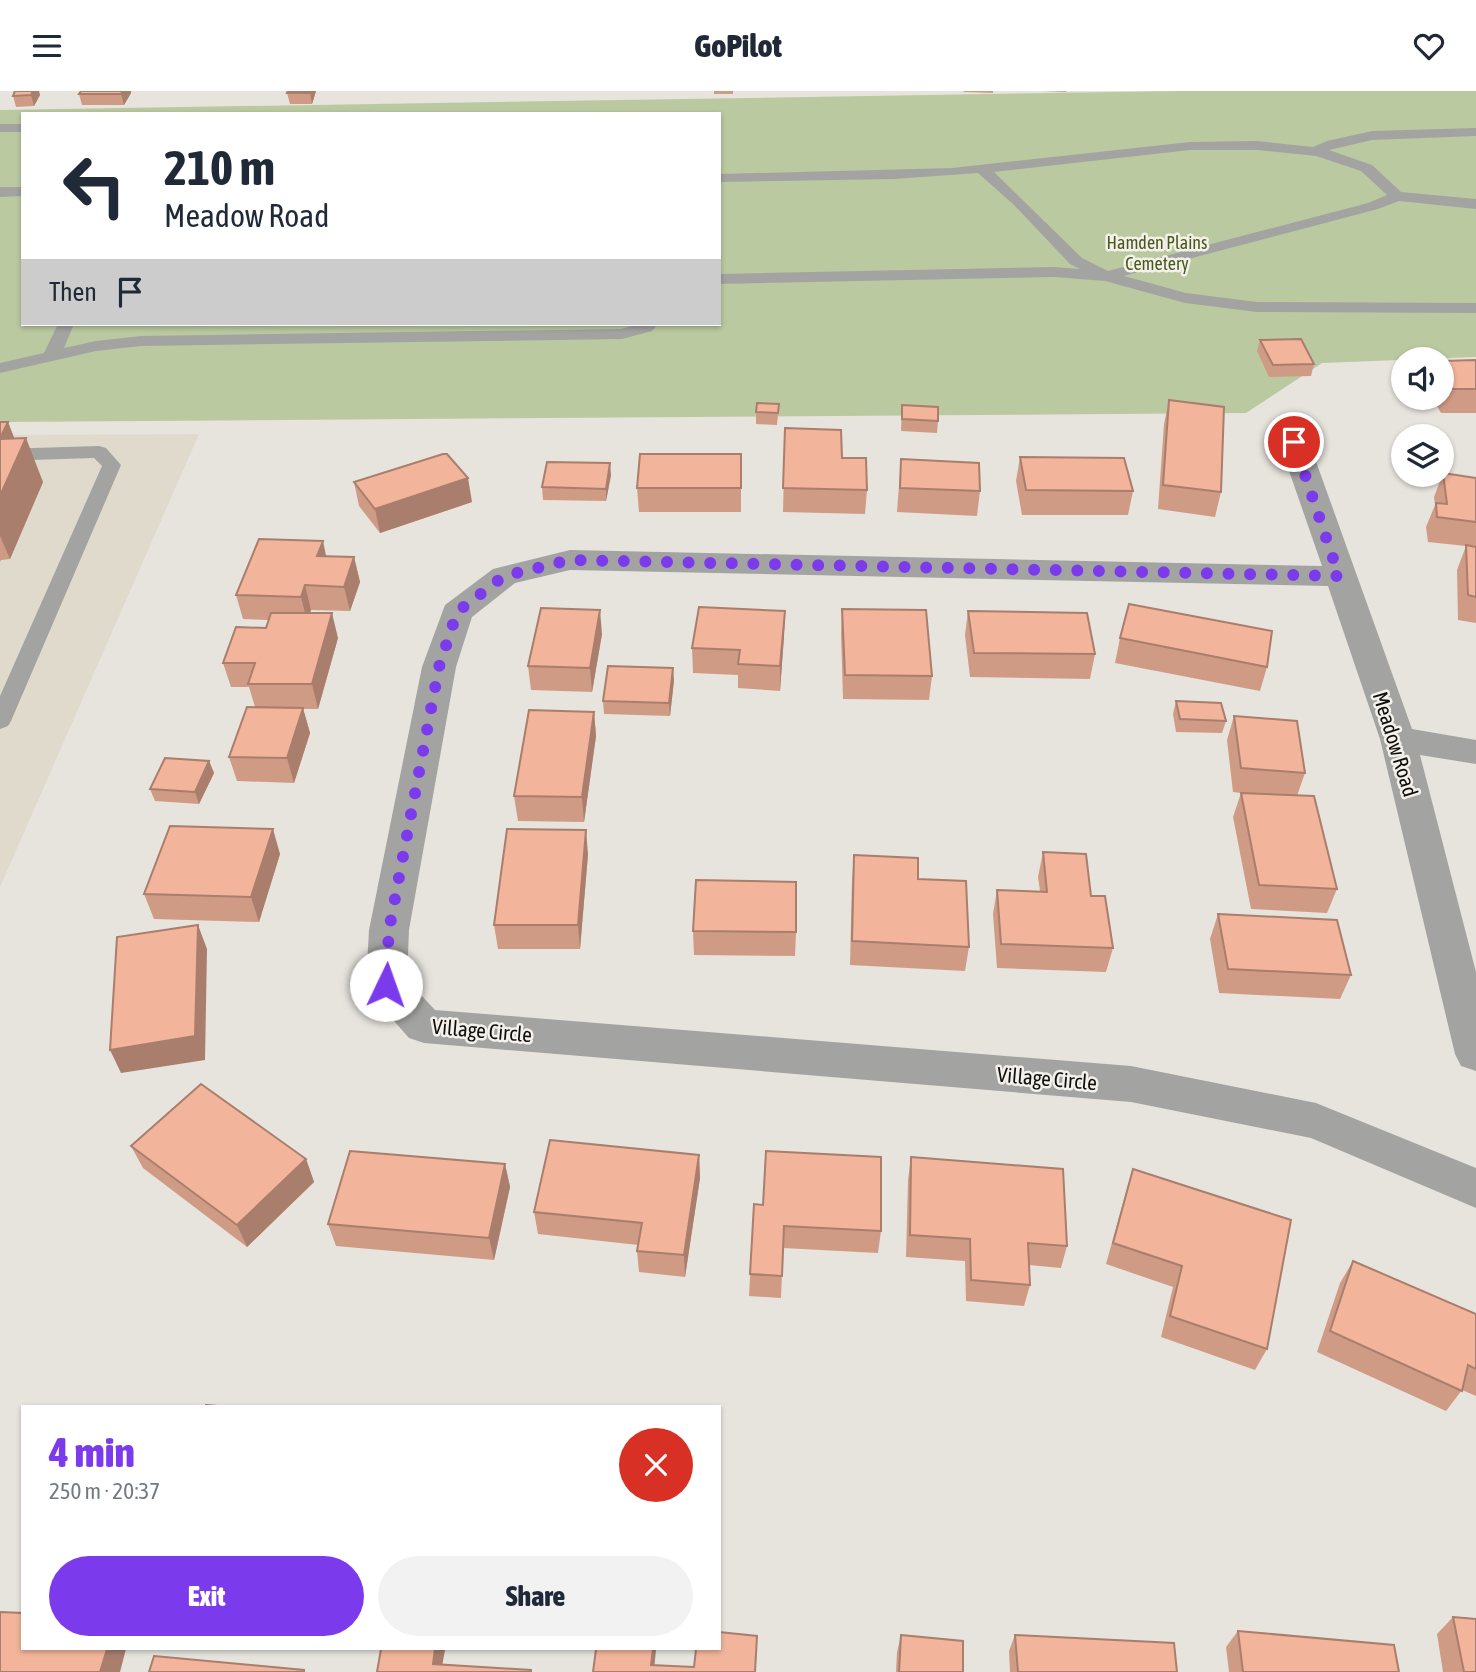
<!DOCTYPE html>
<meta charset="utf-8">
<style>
:root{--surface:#fff;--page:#f2f2f3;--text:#1f2937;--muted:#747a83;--accent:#7c3aed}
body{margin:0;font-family:"Asap Condensed",sans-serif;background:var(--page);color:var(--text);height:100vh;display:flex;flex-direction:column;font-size:26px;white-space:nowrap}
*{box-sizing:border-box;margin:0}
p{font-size:23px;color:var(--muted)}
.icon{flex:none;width:38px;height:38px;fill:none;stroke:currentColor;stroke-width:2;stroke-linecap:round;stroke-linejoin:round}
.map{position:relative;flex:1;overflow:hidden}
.sheet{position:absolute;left:21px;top:1314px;width:700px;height:245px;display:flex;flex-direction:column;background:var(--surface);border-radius:0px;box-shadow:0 2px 5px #0004}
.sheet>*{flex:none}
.banner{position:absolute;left:21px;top:21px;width:700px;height:214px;border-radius:0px;box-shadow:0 2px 5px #0004;background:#fff;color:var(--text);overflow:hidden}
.buttons{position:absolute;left:1391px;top:256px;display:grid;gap:14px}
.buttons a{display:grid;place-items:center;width:63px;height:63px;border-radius:50%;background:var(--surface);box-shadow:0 2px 5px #0004;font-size:35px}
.pin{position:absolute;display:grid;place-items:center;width:60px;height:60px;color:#fff;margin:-30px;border:4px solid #fff;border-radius:50%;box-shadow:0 2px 7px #0007}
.me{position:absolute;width:77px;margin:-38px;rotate:3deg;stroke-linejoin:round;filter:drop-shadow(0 0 5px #0008)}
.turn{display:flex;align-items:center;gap:24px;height:147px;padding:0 28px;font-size:32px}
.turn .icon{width:91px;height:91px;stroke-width:2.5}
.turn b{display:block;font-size:49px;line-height:60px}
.then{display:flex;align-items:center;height:66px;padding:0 28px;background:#0003;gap:14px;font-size:26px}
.round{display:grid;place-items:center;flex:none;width:74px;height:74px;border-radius:37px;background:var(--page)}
.head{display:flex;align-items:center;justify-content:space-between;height:119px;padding:0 28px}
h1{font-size:42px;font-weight:800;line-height:52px;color:var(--accent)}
.button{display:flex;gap:14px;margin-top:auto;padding:14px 28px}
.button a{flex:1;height:80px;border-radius:42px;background:var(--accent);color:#fff;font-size:28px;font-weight:800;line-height:80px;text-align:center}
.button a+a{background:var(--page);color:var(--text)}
header{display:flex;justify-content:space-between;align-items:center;height:91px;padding:0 28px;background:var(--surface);font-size:32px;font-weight:800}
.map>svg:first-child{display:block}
.built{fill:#e0dacd}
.green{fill:#bbc9a1;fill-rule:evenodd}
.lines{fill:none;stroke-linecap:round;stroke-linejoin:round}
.service{fill:#a3a4a1;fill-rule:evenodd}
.minor{fill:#a3a4a1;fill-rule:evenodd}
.wall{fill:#d09b85}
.shaded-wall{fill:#a97e6c}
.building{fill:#f2b49b;stroke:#a97e6c;stroke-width:2}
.route{stroke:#7c3aed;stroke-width:12;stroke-dasharray:0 21.6}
.labels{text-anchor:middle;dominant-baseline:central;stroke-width:5;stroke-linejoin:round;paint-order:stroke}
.far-park-label{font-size:18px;fill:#48591c;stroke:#f4f1eb}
.street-label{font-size:21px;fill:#0f0e0c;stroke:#f4f1eb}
</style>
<header><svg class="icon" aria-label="menu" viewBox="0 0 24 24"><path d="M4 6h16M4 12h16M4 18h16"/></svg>GoPilot<svg class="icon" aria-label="heart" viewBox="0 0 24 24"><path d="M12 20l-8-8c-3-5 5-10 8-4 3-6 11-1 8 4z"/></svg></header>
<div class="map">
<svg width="1476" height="1581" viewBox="0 0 1476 1581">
<rect width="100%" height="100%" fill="#e7e4de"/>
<path class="built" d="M199,343l-199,453v-452z"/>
<path class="green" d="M1176,0h300v266l-154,6 -76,50 -1246,9v-312zM23,23h696v210h-696z"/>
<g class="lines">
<g class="service">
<rect x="0" y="33" width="23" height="8"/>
<path d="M1476,37v8l-104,4 -43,10 43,15 29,27 75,7v10l-77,-8 -21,8 -254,67 62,17 71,9 219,1v10l-219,-1 -72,-9 -80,-22 -51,-4 -335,7v-10l335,-7 26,2 -10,-5 -56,-59 -36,-32 -84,6 -175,3v-8l233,-6 238,-26 67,-1 56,6 14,-6 45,-10zM1190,59h67l59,6 45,15 26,24 -19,8 -260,68 -26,-13 -88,-86z"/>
<path d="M0,96h23v9l-23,1z"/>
<path d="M58,233h16l-10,24 32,-7 45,-5 480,-7 18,-5h19l-6,7 -30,8 -481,7 -45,5 -96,22v-10l44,-10z"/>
<path d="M99,355l7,2 15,17 -110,256 -3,5 -8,3v-33l102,-230 -8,-8 -94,3v-12z"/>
</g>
<path class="minor" d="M1294,342l10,3 5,6 103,287 64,11v24l-56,-9 56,217v99l-15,-5 -6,-12 -75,-315 -52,-153 -758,-16 -55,13 -43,34 -16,50 -47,263 -2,50 28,30 696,56 185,37 160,65v40l-165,-70 -180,-36 -707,-59 -15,-5 -37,-42 -6,-11 3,-55 53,-263 23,-62 48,-36 77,-19 752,16 -43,-124 5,-6z"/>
</g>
<g class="wall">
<path d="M81,0h50v2l-7,12h-42l-3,-11z"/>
<path d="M288,0h28l-4,13h-22l-3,-11z"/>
<rect x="714" y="0" width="19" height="3"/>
<path d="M963,0h30v2l-29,-1z"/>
<path d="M1042,0h24v1z"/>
<path d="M40,4l-6,11 -18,1 -3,-11z"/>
<path d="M1260,249l54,24 -3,12 -42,1 -12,-26z"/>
<path d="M1476,269v53h-35l-9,-16h10v-36z"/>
<path d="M1169,309l52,92 -6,25 -57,-8 6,-85z"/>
<path d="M779,313l-2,21 -21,-1v-12z"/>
<path d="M902,314l36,16 -1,12 -36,-2z"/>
<path d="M0,331h8l6,16 29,44 -33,77 -9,1 -1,2z"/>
<path d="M785,337l57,30 25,32 -2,24 -82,-2z"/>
<path d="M741,363v58h-102l-2,-24z"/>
<path d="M1020,366l113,34 -5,24h-106l-6,-34z"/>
<path d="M901,368l79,32 -3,25 -80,-4z"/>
<path d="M1443,382l33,5v145l-18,-3 -1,-50 9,-24 -38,-4 -2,-15 9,-22 -1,-8z"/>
<path d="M611,384l-5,26 -63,-1 -1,-13z"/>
<path d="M354,391l118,20 -92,31 -21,-27z"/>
<path d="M326,466h28l6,25 -10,29 -39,-1 -1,3 28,25 -20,71h-15l7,24 -16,50 -57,-2 -8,-24 26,-50 -6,-20h-18l-8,-24 43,-35 3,-8 -26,-1 -7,-24z"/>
<path d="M842,518l90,67 -3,24 -86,-1 -2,-65z"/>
<path d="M785,520l-1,25 -4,55 -42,-3v-13l-45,-2 -1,-25z"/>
<path d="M968,520l127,43 -5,25 -120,-2 -5,-42z"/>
<path d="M602,543l-10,58 -61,-2 -3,-24z"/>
<path d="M1120,547l147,29 -7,24 -145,-28z"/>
<path d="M674,589l-4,36 -66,-2 -1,-13z"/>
<path d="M1176,610l50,20 -4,12 -46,-1 -3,-18z"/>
<path d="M594,621l2,24 -12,86 -66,-1 -4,-25z"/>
<path d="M1234,625l71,57 -8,23 40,93 -10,24 -76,-4 -18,-92 8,-24 -8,-1 -6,-52z"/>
<path d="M209,670l5,12 -15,31 -44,-3 -5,-12z"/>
<path d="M1043,761l70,96 -7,24 -109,-4 -4,-54 4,-24 43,1 -2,-14z"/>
<path d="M280,763l-21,68 -105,-3 -10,-25z"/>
<path d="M588,763l-8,95h-82l-4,-24z"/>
<path d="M854,764l64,24 51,68 -4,24 -115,-6 2,-85z"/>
<path d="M1218,823l133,61 -11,24 -121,-6 -9,-54z"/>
<path d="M693,840l103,1 -1,24 -101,-1z"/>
<path d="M131,1055l175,13 8,23 -67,65 -104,-79z"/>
<path d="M699,1064l1,23 -15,99 -46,-5 -2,-21 1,-6 -100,-11 -4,-22z"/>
<path d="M911,1066l156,89 -6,22 -32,-3 1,20 -6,21 -58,-5 -1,-40 -59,-4 2,-77z"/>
<path d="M505,1073l5,23 -16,73 -158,-14 -8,-22z"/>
<path d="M1133,1078l134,180 -12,21 -94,-33 12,-50 -67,-23 20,-72z"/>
<path d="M754,1113l127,27 -3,22 -95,-5 -2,50 -32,-2z"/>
<path d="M1353,1170l123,53v82l-14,-6 -16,21 -129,-59 23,-69z"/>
<path d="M1453,1526l23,55h-33l-6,-38z"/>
<path d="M1238,1540l161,41h-170l-3,-25z"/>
<path d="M901,1544l62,37h-67l1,-20z"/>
<path d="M1015,1544l162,37h-167l-1,-21z"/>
</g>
<g class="shaded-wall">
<path d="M33,0h6l1,4 -6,11 -3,-11z"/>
<path d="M123,0h8v2l-7,12 -3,-11z"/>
<path d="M311,0h5l-4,13 -2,-11z"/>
<path d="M8,331l12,31 6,-15 17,44 -33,77 -10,-23v-98z"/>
<path d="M610,372l1,12 -5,26v-12z"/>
<path d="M468,387l4,24 -92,31 -5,-24z"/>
<path d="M323,450l5,24 -11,-9z"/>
<path d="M354,466l6,25 -10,29 -6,-24z"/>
<path d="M305,494l6,25 -4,11 -6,-24z"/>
<path d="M600,519l2,24 -10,58 -2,-24z"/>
<path d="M785,520l-1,25 -4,55v-25z"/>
<path d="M332,522l6,25 -20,71 -6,-25z"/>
<path d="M673,577l1,12 -4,36 -1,-13z"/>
<path d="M303,617l7,25 -16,50 -7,-25z"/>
<path d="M594,621l2,24 -12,86 -2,-25z"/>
<path d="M209,670l5,12 -15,31 -4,-12z"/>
<path d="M273,738l7,25 -21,68 -8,-25z"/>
<path d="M586,739l2,24 -8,95 -2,-24z"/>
<path d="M198,834l9,24 -2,111 -84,13 -11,-23z"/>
<path d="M699,1064l1,23 -15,99 -1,-22z"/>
<path d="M306,1068l8,23 -67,65 -10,-22z"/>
<path d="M505,1073l5,23 -16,73 -5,-22z"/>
<path d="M107,1558h19l-6,23h-20z"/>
<path d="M435,1558h9l1,1 -4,22 -8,-8z"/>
<path d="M653,1558h3l-2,23 -3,-7z"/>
</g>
<g class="building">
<path d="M15,0h18l-2,4 -18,1z"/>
<path d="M81,0h42l-2,3h-42z"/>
<path d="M288,0h23l-1,2h-23z"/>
<path d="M1301,248l13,25 -41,1 -13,-25z"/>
<path d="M1476,269v29h-27l-7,-12v-16z"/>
<path d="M1169,309l55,7 -3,85 -58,-7z"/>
<path d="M757,312l22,1 -1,9 -22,-1z"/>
<path d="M902,314l36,2v14l-36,-2z"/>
<path d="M0,331h8l-8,16z"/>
<path d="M785,337l56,2 1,28h24l1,32 -84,-2z"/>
<path d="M26,347l-26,58v-57z"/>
<path d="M443,363h4l21,24 -93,31 -21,-27z"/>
<path d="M640,363h101v34h-104z"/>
<path d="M1020,366l104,1 9,33 -107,-1z"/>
<path d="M901,368l78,4 1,28 -80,-3z"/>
<path d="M547,371l63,1 -4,26 -64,-2z"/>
<path d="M1443,382l33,5v44l-39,-5 -1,-14 11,1z"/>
<path d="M259,448l64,2 -6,15 37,1 -10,30 -39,-2 -4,12 -65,-2z"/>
<path d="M1466,454l10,2v50l-8,-2z"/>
<path d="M1129,513l143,27 -5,36 -147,-29z"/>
<path d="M699,516l86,4 -5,55 -42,-2 2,-14 -48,-2z"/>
<path d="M541,517l59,2 -10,58 -62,-2z"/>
<path d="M842,518l84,1 6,66 -87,-1z"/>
<path d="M968,520l119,2 8,41 -121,-1z"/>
<path d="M271,522h61l-20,71h-64l7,-21h-32l13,-36 30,1z"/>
<path d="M608,575l65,2 -4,35 -66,-2z"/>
<path d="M1176,610l45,2 5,18 -46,-2z"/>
<path d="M247,616l56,1 -16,50 -58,-1z"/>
<path d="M529,619l65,2 -12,85 -68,-1z"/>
<path d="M1234,625l63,5 8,52 -64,-5z"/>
<path d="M165,667l44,3 -14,31 -45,-3z"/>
<path d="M1241,702l73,3 23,93 -78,-4z"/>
<path d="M170,735l103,3 -22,68 -107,-3z"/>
<path d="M507,738l79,1 -8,95h-84z"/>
<path d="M1043,761l43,2 5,42h14l8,52 -112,-4 -4,-54 50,2z"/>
<path d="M854,764l64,3v21l48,2 3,66 -117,-6z"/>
<path d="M696,789l100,2v50l-103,-1z"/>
<path d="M1218,823l119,6 14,55 -123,-6z"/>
<path d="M198,834l-3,111 -85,14 7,-113z"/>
<path d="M201,993l105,75 -69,66 -106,-79z"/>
<path d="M550,1049l149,15 -15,100 -47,-4 5,-28 -108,-11z"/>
<path d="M350,1060l155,13 -16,74 -161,-14z"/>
<path d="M766,1060l115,6v74l-97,-5 -2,50 -32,-2 4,-70 9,1z"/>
<path d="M911,1066l152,12 4,77 -39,-3 2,42 -59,-5 -1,-41 -60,-4z"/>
<path d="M1133,1078l158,51 -24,129 -97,-33 12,-50 -69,-23z"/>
<path d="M1353,1170l123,53v55l-8,-4 -6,26 -132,-60z"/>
<path d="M206,1314l23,2h-23z"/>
<path d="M0,1521l23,1v36h84l-7,23h-100z"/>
<path d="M1453,1526l23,2v53h-12z"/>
<path d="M1238,1540l156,14 5,27h-156z"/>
<path d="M719,1541l38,4 -2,36h-162l3,-23h57l-2,16 43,2 2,-18h23z"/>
<path d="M901,1544l62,6v31h-64z"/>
<path d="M1015,1544l159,8 3,29h-159z"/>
<path d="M381,1558h54l-2,15 98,6v2h-154z"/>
<path d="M154,1565l150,14v2h-155z"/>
</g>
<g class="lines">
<path class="route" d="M386,894l3,-55 50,-263 18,-55 47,-36 66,-16 769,16 -45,-134"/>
</g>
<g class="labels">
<g class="far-park-label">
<text x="1157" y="151">Hamden Plains<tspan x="1157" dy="21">Cemetery</tspan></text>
</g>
<g class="street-label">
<text transform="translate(1396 653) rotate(73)">Meadow Road</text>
<text transform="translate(482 939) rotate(5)">Village Circle</text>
<text transform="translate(1047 987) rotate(5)">Village Circle</text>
</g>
</g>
</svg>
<div class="buttons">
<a><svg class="icon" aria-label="sound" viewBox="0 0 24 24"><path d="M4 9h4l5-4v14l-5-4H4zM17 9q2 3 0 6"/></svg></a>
<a><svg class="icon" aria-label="layers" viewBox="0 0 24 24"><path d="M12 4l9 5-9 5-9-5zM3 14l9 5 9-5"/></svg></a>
</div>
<div class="pin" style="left:1294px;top:351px;background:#d93025"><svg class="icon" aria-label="arrive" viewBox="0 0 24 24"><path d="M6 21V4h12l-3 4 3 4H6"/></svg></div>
<svg class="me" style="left:386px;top:894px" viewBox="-20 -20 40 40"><circle r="19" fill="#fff"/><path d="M0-13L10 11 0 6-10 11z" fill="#7c3aed"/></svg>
<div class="banner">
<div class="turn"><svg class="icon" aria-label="left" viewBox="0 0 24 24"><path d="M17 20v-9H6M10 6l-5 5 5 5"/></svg><div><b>210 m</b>Meadow Road</div></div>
<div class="then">Then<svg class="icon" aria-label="arrive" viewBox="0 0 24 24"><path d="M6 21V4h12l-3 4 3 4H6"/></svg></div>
</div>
<section class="sheet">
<div class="head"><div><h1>4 min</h1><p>250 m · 20:37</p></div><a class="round" style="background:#d93025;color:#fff"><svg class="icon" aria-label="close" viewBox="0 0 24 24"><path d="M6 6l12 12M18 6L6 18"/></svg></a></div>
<div class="button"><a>Exit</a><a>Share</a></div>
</section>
</div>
